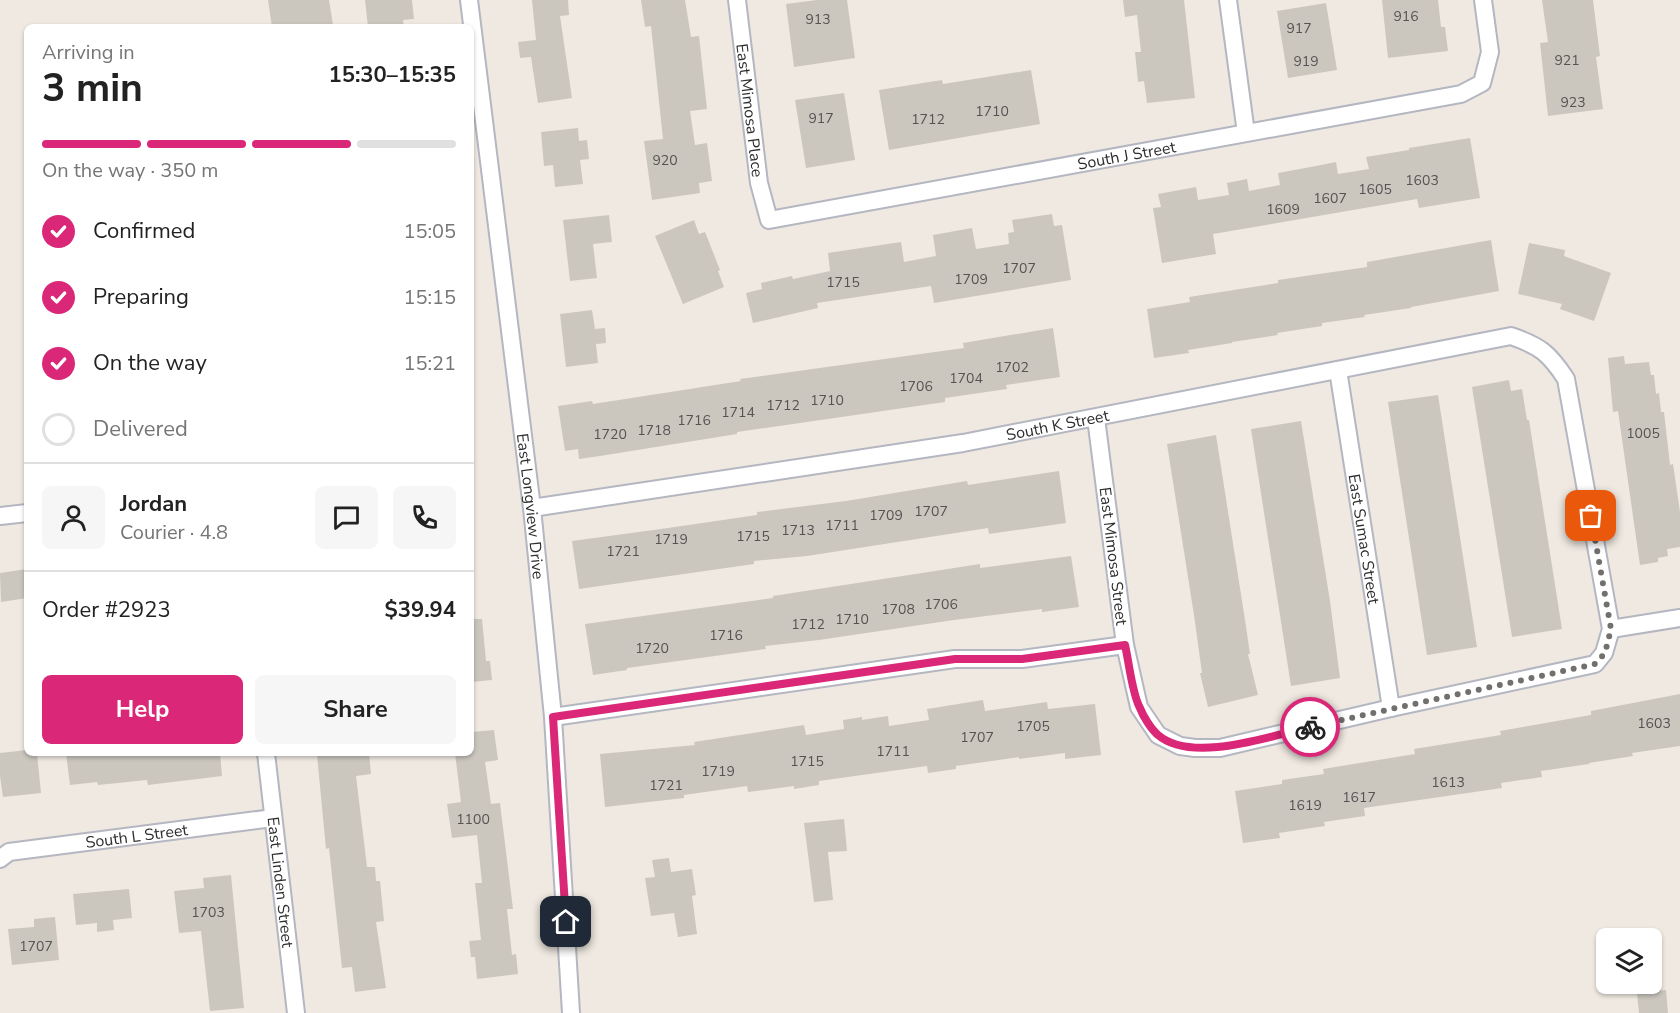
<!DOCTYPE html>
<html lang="en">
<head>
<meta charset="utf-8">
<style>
  body { margin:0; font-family:"Nunito Sans",sans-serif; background:#f6f6f6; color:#222; height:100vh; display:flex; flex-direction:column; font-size:22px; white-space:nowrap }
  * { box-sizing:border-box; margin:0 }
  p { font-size:20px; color:#767676 }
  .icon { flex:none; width:33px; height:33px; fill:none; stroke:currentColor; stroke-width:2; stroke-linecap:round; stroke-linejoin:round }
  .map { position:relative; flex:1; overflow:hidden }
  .side { position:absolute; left:24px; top:24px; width:450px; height:732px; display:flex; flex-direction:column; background:#fff; border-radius:9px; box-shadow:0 2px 4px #0004 }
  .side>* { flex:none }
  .controls { position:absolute; left:1596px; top:928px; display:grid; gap:12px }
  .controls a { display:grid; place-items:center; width:66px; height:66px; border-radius:9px; background:#fff; box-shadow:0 2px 4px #0004; font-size:30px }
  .pin { position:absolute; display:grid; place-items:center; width:51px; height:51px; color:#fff; margin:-26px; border-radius:12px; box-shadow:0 3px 9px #0006 }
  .courier { position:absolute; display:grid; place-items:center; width:60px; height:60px; margin:-30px; border:4px solid #db2777; border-radius:50%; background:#fff; color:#222; box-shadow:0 2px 8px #0007 }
  .summary em { font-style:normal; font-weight:700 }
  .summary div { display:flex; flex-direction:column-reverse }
  .summary { display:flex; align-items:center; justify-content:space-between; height:102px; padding:0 18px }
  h1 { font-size:39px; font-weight:700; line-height:45px }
  .bar { display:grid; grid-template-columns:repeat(4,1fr); gap:9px 6px; align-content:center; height:72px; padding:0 18px }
  .bar i { height:8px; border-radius:4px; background:#e0e0e0 }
  .bar .selected { background:#db2777 }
  .bar p { grid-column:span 4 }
  .line { display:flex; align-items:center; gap:15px; padding:0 18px; border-top:2px solid #e0e0e0 }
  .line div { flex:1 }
  .round { display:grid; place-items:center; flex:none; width:63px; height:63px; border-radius:9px; background:#f6f6f6 }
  ol { padding:0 18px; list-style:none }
  li { display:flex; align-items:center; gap:18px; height:66px }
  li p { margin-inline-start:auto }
  li .icon { padding:6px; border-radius:50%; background:#db2777; color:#fff; stroke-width:4 }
  li:last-child { color:#767676 }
  li i { width:33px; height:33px; border:3px solid #e0e0e0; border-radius:50% }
  .primary-button { display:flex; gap:12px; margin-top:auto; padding:12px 18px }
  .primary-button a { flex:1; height:69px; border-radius:9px; background:#db2777; color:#fff; font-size:24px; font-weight:700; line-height:69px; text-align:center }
  .primary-button a+a { background:#f6f6f6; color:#222 }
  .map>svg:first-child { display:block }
  .building { fill:#cbc7bf }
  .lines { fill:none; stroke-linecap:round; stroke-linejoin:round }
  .street-casing { stroke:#b4b7c1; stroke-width:20 }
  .street { stroke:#fff; stroke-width:16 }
  .done { stroke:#726f6d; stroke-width:6; stroke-dasharray:0 10.8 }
  .route { stroke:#db2777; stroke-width:8 }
  .labels { text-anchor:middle; stroke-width:4.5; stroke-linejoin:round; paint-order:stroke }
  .number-label { font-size:14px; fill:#555452 }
  .street-label { font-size:16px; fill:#2e2e2e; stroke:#fff }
</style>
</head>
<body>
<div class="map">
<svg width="1680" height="1013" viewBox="0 0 1680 1013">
  <rect width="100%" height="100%" fill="#efe9e1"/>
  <g class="building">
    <path d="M268 0H329L333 25 272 27Z"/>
    <path d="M365 0H412L414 19 403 20 404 27H368Z"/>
    <path d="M532 0H568L569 15 560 16 572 98 538 103 531 57 520 58 518 42 536 40Z"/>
    <path d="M641 0H685L691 37 699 36 707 109 690 111 695 145 707 143 712 181 699 183 700 193 652 200 644 141 663 139 651 26 645 27Z"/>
    <path d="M817 0H847L855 58 794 67 786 4Z"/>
    <path d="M1123 0H1184L1195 98 1147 103 1144 81 1138 82 1135 52H1141L1137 15 1125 17Z"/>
    <path d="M1382 0H1438L1441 27H1445L1448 51 1388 58Z"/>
    <path d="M1542 0H1593L1600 56 1596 57 1603 109 1548 116 1540 43 1548 42Z"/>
    <path d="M1326 3 1337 70 1288 78 1277 11Z"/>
    <path d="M1031 70 1040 124 889 150 879 90 942 80 943 84Z"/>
    <path d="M844 93 855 160 806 168 795 100Z"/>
    <path d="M578 128 579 141 587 140 589 159 580 160 583 184 555 187 553 165 544 166 541 132Z"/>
    <path d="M1470 138 1480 198 1419 208 1417 199 1213 234 1216 254 1162 263 1153 208 1161 207 1158 194 1196 187 1198 200 1229 195 1227 183 1247 179 1249 191 1280 185 1278 173 1316 166 1336 162 1338 174 1369 169 1366 157 1409 150V148Z"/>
    <path d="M1052 214 1054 226 1062 225 1071 280 934 303 931 286 817 303 818 308 753 323 746 293 762 289 761 283 792 276 793 279 830 271 828 253 901 242 904 262 936 256 933 235 972 228 976 249 1009 244 1008 233 1014 232 1012 220Z"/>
    <path d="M609 215 612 242 593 244 597 278 570 281 563 220Z"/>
    <path d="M694 220 699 234 705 232 720 270 718 271 724 287 683 304 655 236Z"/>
    <path d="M1491 240 1499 291 1411 307V308L1364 315 1365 317 1322 323V326L1277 333 1278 335 1232 342V343L1188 350 1189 353 1154 358 1147 309 1190 302 1189 297 1278 283V280L1367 267V262Z"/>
    <path d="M1529 243 1565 250 1564 256 1611 273 1594 321 1560 309 1562 304 1518 294Z"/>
    <path d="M592 310 595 329 605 328 606 343 596 344 598 363 566 367 560 314Z"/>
    <path d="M1053 328 1060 377 1006 385 1007 389 945 398V402L737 432V434L600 456 579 459 578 449 565 451 558 406 592 401 593 404 741 381 740 379 964 348 963 343Z"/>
    <path d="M1624 356 1625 364 1649 362 1651 375H1654L1656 394 1659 393 1661 412H1664L1670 465 1673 464 1680 512V547L1667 549 1668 556 1658 558V562L1640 565 1618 411 1613 412 1608 358Z"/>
    <path d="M1509 380 1511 391 1522 389 1527 420H1529L1562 629 1512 637 1472 387Z"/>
    <path d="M1438 395 1477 647 1427 655 1388 402Z"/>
    <path d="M1301 421 1330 601 1340 678 1291 686 1251 429Z"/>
    <path d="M1216 435 1245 620 1250 654H1248L1258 695 1208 707 1200 673H1202L1194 615 1167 444Z"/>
    <path d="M1059 471 1066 523 989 534 988 528 807 556 754 561V564L579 589 572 541 668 528 757 515V512L846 501 967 481 968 485Z"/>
    <path d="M1071 556 1079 607 1042 612V609L954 620 819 640 765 646 766 649 627 668V670L593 675 585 624 773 598V596L980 564V568Z"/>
    <path d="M27 569V598L1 602 0 573Z"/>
    <path d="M471 619H482L486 661H490L492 680 471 682Z"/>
    <path d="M1680 694V746L1632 753 1633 756 1589 763V764L1541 771 1542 777 1501 783 1502 788 1364 808 1365 816 1324 822 1325 826 1279 833 1280 838 1243 843 1235 791 1282 784V780L1324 774 1323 769 1415 754 1414 749 1501 735 1500 731 1591 715V711Z"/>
    <path d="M983 700 985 711 1047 702 1048 709 1095 704 1101 755 1065 759V753L1019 759V757L956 766V769L928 773 927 766 819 781V785L794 789V786L748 792 747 786 684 795V798L605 807 600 754 695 745 694 742 804 725 806 735 844 729 843 720 862 717V720L888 716 889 726 929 720 927 709Z"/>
    <path d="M494 730 498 760 485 762 491 804 500 803 513 909H507L512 955 516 954 518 974 477 979 475 957H471L469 941 481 940 475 883H482L477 835 452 838 447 804 461 802 455 753H471V732Z"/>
    <path d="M27 750V753H37L41 793 3 797 0 776V753Z"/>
    <path d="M66 753H220L222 776 148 785 147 780 98 785 97 782 70 785Z"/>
    <path d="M337 753H369L371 774 356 776 367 867H375L376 881H380L384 921 376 922 386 988 355 992 352 967 342 968 329 848 326 849 317 755Z"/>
    <path d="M844 819 847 851 828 852 833 900 814 902 804 823Z"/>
    <path d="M669 858 671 872 692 869 696 895 692 896 697 934 678 937 674 913 651 916 645 878 655 877 652 860Z"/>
    <path d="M231 875 244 1008 210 1011 201 931 179 933 174 891 204 888 203 878Z"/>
    <path d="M129 889 132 918 113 920 114 930 97 932V923L76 925 73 894Z"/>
    <path d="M55 917 59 960 12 965 8 929 34 927V919Z"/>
    <path d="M1666 990 1668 1013H1639L1637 993Z"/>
  </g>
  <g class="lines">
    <g class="street-casing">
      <g id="street">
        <path id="s1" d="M469 0 532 508 553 717 571 1013"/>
        <path id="s2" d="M737 0 759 183 769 220 1461 94 1482 83 1490 52 1483 0"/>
        <path d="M1228 0 1246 133"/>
        <path id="s3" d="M1338 370 1391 708"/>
        <path id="s4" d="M532 508 963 443 1511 336C1540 346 1549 353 1566 379L1611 629 1604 653 1595 664 1391 708 1220 748H1195L1180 746 1158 735 1139 707 1125 645 1096 418"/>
        <path d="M0 516 27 513"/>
        <path d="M1611 629 1680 618"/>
        <path d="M553 717 955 659H1022L1125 645"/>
        <path id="s5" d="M266 753 296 1013"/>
        <path id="s6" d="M0 859 9 852 273 818"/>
      </g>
    </g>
    <use href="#street" class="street"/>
  </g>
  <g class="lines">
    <path class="done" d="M1310 727 1595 664 1605 653 1611 629 1591 516"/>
    <path class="route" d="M566 922 553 717 955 659H1022L1125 645C1129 662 1132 694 1140 708 1143 716 1151 729 1158 735 1192 764 1270 736 1310 727"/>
  </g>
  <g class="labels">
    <g class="number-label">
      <text x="1406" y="21">916</text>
      <text x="818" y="24">913</text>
      <text x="1299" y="33">917</text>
      <text x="1567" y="65">921</text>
      <text x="1306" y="66">919</text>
      <text x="1573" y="107">923</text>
      <text x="992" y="116">1710</text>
      <text x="821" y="123">917</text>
      <text x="928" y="124">1712</text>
      <text x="665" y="165">920</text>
      <text x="1422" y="185">1603</text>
      <text x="1375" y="194">1605</text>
      <text x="1330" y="203">1607</text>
      <text x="1283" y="214">1609</text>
      <text x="1019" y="273">1707</text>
      <text x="971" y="284">1709</text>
      <text x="843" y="287">1715</text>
      <text x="1012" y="372">1702</text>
      <text x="966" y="383">1704</text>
      <text x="916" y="391">1706</text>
      <text x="827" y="405">1710</text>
      <text x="783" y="410">1712</text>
      <text x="738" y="417">1714</text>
      <text x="694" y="425">1716</text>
      <text x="654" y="435">1718</text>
      <text x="1643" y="438">1005</text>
      <text x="610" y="439">1720</text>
      <text x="931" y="516">1707</text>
      <text x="886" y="520">1709</text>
      <text x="842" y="530">1711</text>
      <text x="798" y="535">1713</text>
      <text x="753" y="541">1715</text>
      <text x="671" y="544">1719</text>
      <text x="623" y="556">1721</text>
      <text x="941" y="609">1706</text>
      <text x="898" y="614">1708</text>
      <text x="852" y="624">1710</text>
      <text x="808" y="629">1712</text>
      <text x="726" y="640">1716</text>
      <text x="652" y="653">1720</text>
      <text x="1654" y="728">1603</text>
      <text x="1033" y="731">1705</text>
      <text x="977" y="742">1707</text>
      <text x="893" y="756">1711</text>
      <text x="807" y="766">1715</text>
      <text x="718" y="776">1719</text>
      <text x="1448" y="787">1613</text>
      <text x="666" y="790">1721</text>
      <text x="1359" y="802">1617</text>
      <text x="1305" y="810">1619</text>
      <text x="473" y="824">1100</text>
      <text x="208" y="917">1703</text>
      <text x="36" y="951">1707</text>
    </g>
    <g class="street-label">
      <text dy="6" stroke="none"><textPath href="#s2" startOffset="111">East Mimosa Place</textPath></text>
      <text dy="6" stroke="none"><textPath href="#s2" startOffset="586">South J Street</textPath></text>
      <text dy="6" stroke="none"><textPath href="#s4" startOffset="532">South K Street</textPath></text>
      <text dy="6" stroke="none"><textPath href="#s1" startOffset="510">East Longview Drive</textPath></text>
      <text dy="6" stroke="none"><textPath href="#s3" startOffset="171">East Sumac Street</textPath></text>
      <text transform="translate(1114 556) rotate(83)" y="6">East Mimosa Street</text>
      <text dy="6" stroke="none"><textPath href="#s6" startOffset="140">South L Street</textPath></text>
      <text dy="6" stroke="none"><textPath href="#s5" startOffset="130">East Linden Street</textPath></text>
    </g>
  </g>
</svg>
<div class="controls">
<a><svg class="icon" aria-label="layers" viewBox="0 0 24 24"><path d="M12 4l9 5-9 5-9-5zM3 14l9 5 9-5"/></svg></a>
</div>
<div class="pin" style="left:1591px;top:516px;background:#ea580c"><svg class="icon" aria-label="bag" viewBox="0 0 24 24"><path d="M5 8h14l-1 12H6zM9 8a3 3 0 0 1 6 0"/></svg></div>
<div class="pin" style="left:566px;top:922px;background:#1f2937"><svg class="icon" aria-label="home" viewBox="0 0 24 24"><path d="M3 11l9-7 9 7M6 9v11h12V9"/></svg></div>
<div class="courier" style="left:1310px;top:727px"><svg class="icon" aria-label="bike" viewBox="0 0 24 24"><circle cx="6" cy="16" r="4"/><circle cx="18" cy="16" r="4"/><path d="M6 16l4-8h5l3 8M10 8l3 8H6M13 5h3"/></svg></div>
<section class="side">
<div class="summary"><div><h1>3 min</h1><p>Arriving in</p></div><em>15:30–15:35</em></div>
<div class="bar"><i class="selected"></i><i class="selected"></i><i class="selected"></i><i></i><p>On the way · 350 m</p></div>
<ol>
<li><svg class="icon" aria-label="check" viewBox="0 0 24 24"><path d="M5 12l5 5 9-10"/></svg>Confirmed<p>15:05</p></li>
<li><svg class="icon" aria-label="check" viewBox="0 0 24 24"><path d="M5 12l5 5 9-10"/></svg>Preparing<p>15:15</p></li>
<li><svg class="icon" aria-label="check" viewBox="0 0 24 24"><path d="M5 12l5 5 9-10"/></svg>On the way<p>15:21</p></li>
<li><i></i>Delivered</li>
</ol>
<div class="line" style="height:108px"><a class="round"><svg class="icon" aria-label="person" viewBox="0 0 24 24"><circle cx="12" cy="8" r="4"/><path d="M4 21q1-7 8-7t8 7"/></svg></a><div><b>Jordan</b><p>Courier · 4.8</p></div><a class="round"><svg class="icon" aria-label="chat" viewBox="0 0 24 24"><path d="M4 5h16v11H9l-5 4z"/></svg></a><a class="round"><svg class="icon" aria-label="phone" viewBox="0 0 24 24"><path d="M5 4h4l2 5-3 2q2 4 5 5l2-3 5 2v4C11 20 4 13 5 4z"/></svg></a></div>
<div class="line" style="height:78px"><div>Order #2923</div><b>$39.94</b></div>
<div class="primary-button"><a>Help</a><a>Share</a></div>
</section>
</div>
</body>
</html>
